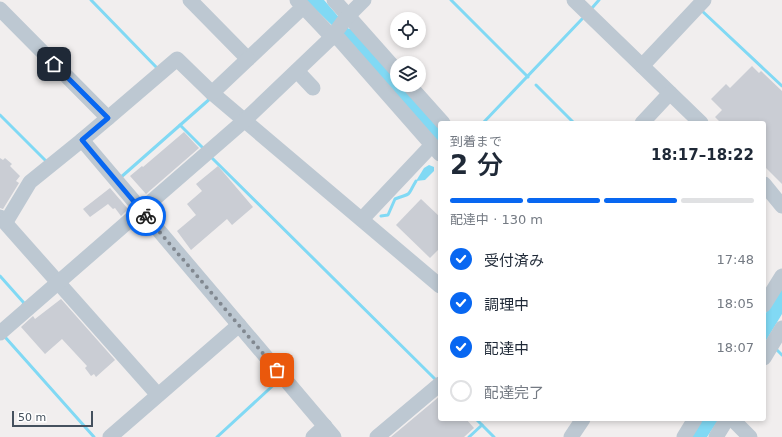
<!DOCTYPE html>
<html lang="ja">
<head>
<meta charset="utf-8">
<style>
  body { margin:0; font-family:"DejaVu Sans","Noto Sans JP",sans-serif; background:#f2f2f3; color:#1f2937; height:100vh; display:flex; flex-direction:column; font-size:15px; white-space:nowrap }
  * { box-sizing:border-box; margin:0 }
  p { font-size:13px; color:#747a83 }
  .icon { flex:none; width:22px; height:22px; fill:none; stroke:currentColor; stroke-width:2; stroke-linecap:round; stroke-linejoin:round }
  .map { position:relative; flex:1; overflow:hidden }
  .sheet { position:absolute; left:438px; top:121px; width:328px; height:300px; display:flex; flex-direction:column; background:#fff; border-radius:4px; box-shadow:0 2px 6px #0003 }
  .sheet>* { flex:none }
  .controls { position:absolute; left:390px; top:12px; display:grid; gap:8px }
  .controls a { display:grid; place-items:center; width:36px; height:36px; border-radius:50%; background:#fff; box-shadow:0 2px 6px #0003; font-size:20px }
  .scale { position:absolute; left:12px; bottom:10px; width:81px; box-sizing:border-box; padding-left:4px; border:2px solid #45515e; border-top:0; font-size:11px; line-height:14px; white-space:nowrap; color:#45515e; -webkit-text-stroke:3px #fff; paint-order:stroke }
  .pin { position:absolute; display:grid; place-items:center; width:34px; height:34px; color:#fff; margin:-17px; border-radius:8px; box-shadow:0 2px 6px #0006 }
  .courier { position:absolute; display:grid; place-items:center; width:40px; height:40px; margin:-20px; border:3px solid #0867f1; border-radius:50%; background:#fff; color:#222; box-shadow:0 1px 5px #0007 }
  .overview em { font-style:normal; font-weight:600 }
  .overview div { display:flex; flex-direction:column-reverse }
  .overview { display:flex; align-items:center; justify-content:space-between; height:68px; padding:0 12px }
  h1 { font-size:26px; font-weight:600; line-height:30px }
  .bar { display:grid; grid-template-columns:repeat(4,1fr); gap:6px 4px; align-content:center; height:48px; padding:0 12px }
  .bar i { height:5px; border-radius:3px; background:#e0e1e3 }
  .bar .selected { background:#0867f1 }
  .bar p { grid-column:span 4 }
  ol { padding:0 12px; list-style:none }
  li { display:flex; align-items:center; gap:12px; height:44px }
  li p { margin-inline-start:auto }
  li .icon { padding:4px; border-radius:50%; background:#0867f1; color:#fff; stroke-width:4 }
  li:last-child { color:#747a83 }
  li i { width:22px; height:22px; border:2px solid #e0e1e3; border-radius:50% }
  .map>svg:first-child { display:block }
  .water { fill:#81d9f4 }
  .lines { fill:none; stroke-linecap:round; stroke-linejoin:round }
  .stream { stroke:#81d9f4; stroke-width:3 }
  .building { fill:#cacdd4 }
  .minor { stroke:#bdc8d2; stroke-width:15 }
  .done { stroke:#818890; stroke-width:4; stroke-dasharray:0 7.2 }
  .route { stroke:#0867f1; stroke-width:5 }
</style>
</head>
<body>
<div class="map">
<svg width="782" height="437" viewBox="0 0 782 437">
  <rect width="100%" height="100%" fill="#f1eeee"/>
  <g class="water">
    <path d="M306 0H324L349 29H352L397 80V85H401L440 130V145L343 36Z"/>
    <path d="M429 165 434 167V171L425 180 416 181 424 168Z"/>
    <path d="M782 287V314L764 344V316Z"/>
    <path d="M701 419H719L707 437H690Z"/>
  </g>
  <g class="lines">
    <g class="stream">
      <path d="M91 0 158 69"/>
      <path d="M451 0 528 77"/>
      <path d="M592 8 599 0"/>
      <path d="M701 10 782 86"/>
      <path d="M536 85 574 123"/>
      <path d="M0 115 48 163"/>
      <path d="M483 123 582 19"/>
      <path d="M180 125 203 148"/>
      <path d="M211 157 436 380"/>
      <path d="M120 178 212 97"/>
      <path d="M381 216 388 215 395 199C413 192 406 198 416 181"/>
      <path d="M0 276 24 303 23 305"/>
      <path d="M5 337 94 437"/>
      <path d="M775 348 782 355"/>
      <path d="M476 419 494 437"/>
      <path d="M217 437 280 379"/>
      <path d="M469 437 482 425"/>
    </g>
  </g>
  <g class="building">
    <path d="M752 66 759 73 761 71 782 91V184L764 166V123H721L715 117 722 110 711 99 726 84 730 88Z"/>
    <path d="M184 132 199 148 146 194 130 176 142 166 143 167Z"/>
    <path d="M0 158 3 160 5 158 12 164 10 166 20 176 16 181 19 183 3 209 0 208Z"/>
    <path d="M218 166 253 207 232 225 227 219 191 250 177 231 196 215 187 204 202 191 196 184Z"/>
    <path d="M110 188 128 209 121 216 115 208 113 209 108 204 90 217 83 209Z"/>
    <path d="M421 199 440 217V248L430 258 396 225Z"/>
    <path d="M61 299 115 360 96 377 94 374 91 376 85 368 87 366 62 339 45 354 21 327 33 316 35 319Z"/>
    <path d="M440 396V419H466L474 428 464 437H391Z"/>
  </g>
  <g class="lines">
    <g class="minor">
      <path d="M190 0 248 59 303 7"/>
      <path d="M297 0 332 37 339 39 440 154"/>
      <path d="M334 0 397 71"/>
      <path d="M574 0 701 123"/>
      <path d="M0 9 108 118 82 140 334 437"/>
      <path d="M248 59 212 93 440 286"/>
      <path d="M642 66 704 0"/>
      <path d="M297 71 313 88"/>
      <path d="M409 85 443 123"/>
      <path d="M108 118 177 59 212 93"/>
      <path d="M642 123 670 93"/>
      <path d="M764 184 782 206"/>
      <path d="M0 217 158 395"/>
      <path d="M362 219 432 145"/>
      <path d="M6 222 30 182 82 140"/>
      <path d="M764 305 782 276"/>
      <path d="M0 333 245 120 332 37 346 18 364 0"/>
      <path d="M764 358 782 328"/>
      <path d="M732 419 750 437"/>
      <path d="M110 437 239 325"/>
      <path d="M313 437 325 426"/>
      <path d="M377 437 440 384"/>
      <path d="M571 437 583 419"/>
      <path d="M684 437 695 419"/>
      <path d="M716 437 727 419"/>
    </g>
  </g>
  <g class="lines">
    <path class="done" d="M146 216 277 370"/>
    <path class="route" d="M54 64 108 118 82 140 146 216"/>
  </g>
</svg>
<div class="controls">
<a><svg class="icon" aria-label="locate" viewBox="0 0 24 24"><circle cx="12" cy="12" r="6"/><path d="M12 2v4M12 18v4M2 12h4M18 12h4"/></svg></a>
<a><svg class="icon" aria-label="layers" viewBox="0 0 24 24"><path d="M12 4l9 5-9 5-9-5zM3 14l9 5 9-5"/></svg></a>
</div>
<div class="scale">50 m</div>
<div class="pin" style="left:277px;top:370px;background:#ea580c"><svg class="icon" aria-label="bag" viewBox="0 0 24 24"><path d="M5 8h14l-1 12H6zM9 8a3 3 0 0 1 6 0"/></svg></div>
<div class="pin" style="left:54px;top:64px;background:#1f2937"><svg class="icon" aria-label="home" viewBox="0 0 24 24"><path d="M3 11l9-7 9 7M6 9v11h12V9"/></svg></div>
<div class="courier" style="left:146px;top:216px"><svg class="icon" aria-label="bike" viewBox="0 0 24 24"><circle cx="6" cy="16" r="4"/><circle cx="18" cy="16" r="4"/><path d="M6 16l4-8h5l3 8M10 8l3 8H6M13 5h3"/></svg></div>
<section class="sheet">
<div class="overview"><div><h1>2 分</h1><p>到着まで</p></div><em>18:17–18:22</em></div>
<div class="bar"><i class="selected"></i><i class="selected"></i><i class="selected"></i><i></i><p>配達中 · 130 m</p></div>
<ol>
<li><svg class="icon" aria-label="check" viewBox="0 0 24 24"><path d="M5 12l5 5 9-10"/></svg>受付済み<p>17:48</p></li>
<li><svg class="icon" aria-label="check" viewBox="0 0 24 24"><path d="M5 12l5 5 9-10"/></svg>調理中<p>18:05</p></li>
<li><svg class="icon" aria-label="check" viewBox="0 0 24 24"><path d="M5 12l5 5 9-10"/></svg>配達中<p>18:07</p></li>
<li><i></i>配達完了</li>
</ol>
</section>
</div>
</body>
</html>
